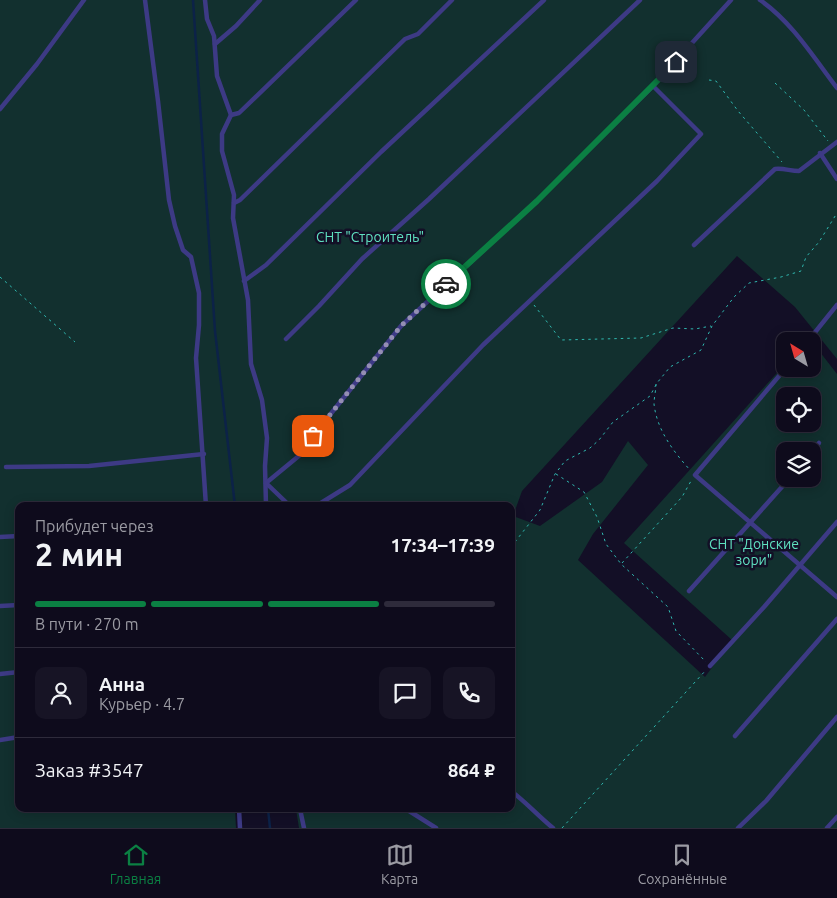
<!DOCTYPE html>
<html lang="ru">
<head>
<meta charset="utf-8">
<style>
  body { margin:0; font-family:Ubuntu,sans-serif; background:#171425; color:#f1f3f6; height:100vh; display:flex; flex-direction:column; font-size:19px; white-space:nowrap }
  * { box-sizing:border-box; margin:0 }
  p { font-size:16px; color:#9b9ba3 }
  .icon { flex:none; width:28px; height:28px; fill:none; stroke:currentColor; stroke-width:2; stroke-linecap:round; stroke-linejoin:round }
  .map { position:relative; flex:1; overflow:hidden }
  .side { position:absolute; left:15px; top:502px; width:500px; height:310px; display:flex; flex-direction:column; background:#0e0b1c; border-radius:10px; box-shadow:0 2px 12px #0003,0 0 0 1px #2e2b3b }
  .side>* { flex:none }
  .needle { width:32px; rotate:323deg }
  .buttons { position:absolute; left:776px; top:332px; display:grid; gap:10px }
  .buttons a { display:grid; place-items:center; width:45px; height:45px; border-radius:10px; background:#0e0b1c; box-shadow:0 2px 12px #0003,0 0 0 1px #2e2b3b; font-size:25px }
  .pin { position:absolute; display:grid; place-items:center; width:42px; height:42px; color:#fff; margin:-21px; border-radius:10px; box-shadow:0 2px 8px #0006 }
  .courier { position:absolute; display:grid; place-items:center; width:50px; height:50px; margin:-25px; border:4px solid #0b8043; border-radius:50%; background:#fff; color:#222; box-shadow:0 1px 6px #0007 }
  .head em { font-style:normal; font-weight:600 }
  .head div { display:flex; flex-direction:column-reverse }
  .head { display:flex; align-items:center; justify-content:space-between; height:85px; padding:0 20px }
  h1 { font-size:32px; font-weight:600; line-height:38px }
  .bar { display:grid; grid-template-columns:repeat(4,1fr); gap:8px 5px; align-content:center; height:60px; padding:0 20px }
  .bar i { height:6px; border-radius:4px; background:#2e2b3b }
  .bar .selected { background:#0b8043 }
  .bar p { grid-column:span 4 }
  .line { display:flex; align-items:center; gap:12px; padding:0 20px; border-top:1px solid #2e2b3b }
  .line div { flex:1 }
  .round { display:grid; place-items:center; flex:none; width:52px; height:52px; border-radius:10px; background:#171425 }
  .tabs { display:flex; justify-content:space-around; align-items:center; height:70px; border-top:1px solid #2e2b3b; background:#0e0b1c; font-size:14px; color:#9b9ba3 }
  .tabs a { display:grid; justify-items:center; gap:2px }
  .tabs .selected { color:#0b8043 }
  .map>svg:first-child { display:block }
  .green { fill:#12302f; fill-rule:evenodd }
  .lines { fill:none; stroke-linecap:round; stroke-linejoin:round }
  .stream { stroke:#0c2248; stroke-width:2.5 }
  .path { stroke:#2fb8b0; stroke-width:1; stroke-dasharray:2.5 4; stroke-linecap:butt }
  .lane { stroke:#3d3a85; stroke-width:4.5 }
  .done { stroke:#948fb3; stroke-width:5; stroke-dasharray:0 9 }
  .route { stroke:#0b8043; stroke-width:6 }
  .labels { text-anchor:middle; stroke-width:5; stroke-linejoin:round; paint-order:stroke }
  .park-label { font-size:14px; fill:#5fe0c0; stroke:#130f26 }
</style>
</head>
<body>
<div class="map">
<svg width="837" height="828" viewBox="0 0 837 828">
  <rect width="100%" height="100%" fill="#130f26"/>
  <path class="green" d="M0 0H837V359L795 307 737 256 522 491 513 516 540 526 602 482 628 441 648 465 593 534 578 560 705 677 732 640 624 543 785 364V369H812L813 343 837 374V828H299L296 809H511V506H19V809H235L236 828H0ZM785 396H812V424H785ZM785 451H812V479H785Z"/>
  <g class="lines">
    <g class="stream">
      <path d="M193 0 215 331 235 506"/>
      <path d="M268 809 270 828"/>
    </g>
    <g class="path">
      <path d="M709 80 716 81 738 111 782 162"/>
      <path d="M775 83 804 110 828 141"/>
      <path d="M0 277 75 342"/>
      <path d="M534 305 561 340 641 338 673 328 695 329 711 326"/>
      <path d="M656 384C656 390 654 398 654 404 657 430 673 451 690 470"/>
      <path d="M556 474 584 492 597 517 606 544 621 564 668 607 676 631 706 662"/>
      <path d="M511 547 540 510 555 474 565 461 590 448 599 440 613 422 650 396 657 383 670 367 701 350 712 326 734 297 749 283 781 277 801 271 806 257 819 242 837 213"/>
      <path d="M622 563 682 497 691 481"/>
      <path d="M562 828 706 670"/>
    </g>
    <g class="lane">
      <path d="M145 0 158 101 169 200 175 226 183 250 191 257 199 293V325L196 358 206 506"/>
      <path d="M205 0 207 19 214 36 217 76 231 115 222 134V151L234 195 233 218 248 300 251 364 262 400 267 438 265 466 266 506"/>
      <path d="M760 0C792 22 814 58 837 88"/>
      <path d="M215 44 236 26 260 0"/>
      <path d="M0 109 37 64 84 0"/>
      <path d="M231 115 239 113 356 0"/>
      <path d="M820 153 837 179"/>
      <path d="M234 203 240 200 405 39 418 34 452 0"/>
      <path d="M694 245 775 169C784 168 790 171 799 171L837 142"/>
      <path d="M244 281 266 265 381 152 544 0"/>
      <path d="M286 339 319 306 362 259 429 199 640 0"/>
      <path d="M808 341 837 305"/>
      <path d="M785 369 695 475 837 597"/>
      <path d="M812 451 819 443"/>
      <path d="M6 467 89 466 204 454"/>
      <path d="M266 483 300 455 313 436 401 326 537 201 653 86 731 0"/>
      <path d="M266 483 290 506"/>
      <path d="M316 506 350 485 483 345 657 181 701 134 653 86"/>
      <path d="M0 537 19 536"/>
      <path d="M689 591 789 479"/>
      <path d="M0 606 19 605"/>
      <path d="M710 666 764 607 837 522"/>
      <path d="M0 674 19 672"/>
      <path d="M735 736 837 619"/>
      <path d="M0 740 19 737"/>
      <path d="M511 791C526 802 538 816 553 828"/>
      <path d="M239 809 240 828"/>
      <path d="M300 809 304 828"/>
      <path d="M406 809 436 828"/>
      <path d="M738 828 766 801 837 717"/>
      <path d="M827 828 837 817"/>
    </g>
  </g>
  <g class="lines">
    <path class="done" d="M313 436 401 326 446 284"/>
    <path class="route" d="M446 284 537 201 676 62"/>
  </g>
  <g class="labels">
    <g class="park-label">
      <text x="370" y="242">СНТ "Строитель"</text>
      <text x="754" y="549">СНТ "Донские<tspan x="754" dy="16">зори"</tspan></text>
    </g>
  </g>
</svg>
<div class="buttons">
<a><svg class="needle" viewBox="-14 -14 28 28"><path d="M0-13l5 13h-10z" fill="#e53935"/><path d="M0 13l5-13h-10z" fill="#9b9ba3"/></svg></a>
<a><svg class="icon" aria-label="locate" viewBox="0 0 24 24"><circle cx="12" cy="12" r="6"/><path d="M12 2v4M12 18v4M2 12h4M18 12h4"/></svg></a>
<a><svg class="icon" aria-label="layers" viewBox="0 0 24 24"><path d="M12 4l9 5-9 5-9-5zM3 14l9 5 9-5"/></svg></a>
</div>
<div class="pin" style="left:313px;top:436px;background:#ea580c"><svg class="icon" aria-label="bag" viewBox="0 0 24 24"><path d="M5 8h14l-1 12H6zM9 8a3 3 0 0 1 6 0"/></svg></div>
<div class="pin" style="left:676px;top:62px;background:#1f2937"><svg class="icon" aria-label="home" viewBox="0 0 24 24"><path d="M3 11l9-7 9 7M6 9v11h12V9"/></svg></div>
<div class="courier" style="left:446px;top:284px"><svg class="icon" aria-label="car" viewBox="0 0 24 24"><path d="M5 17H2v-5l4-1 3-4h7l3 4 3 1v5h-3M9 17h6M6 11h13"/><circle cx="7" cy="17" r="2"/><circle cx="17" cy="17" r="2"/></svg></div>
<section class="side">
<div class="head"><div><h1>2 мин</h1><p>Прибудет через</p></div><em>17:34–17:39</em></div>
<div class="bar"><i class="selected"></i><i class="selected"></i><i class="selected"></i><i></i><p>В пути · 270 m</p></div>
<div class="line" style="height:90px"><a class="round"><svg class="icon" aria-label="person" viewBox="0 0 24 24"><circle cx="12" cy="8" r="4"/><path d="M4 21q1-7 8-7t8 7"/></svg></a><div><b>Анна</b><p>Курьер · 4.7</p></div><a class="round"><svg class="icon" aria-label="chat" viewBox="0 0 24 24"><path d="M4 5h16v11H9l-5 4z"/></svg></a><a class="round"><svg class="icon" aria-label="phone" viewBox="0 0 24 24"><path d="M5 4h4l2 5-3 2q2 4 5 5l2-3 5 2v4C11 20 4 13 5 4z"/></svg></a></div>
<div class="line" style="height:65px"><div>Заказ #3547</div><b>864 ₽</b></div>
</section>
</div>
<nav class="tabs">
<a class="selected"><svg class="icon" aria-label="home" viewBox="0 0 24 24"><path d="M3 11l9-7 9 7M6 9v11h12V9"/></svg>Главная</a>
<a><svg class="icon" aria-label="map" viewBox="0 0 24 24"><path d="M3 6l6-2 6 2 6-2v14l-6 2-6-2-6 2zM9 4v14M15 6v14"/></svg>Карта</a>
<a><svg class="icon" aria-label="saved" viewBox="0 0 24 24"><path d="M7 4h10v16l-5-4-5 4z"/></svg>Сохранённые</a>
</nav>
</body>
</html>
